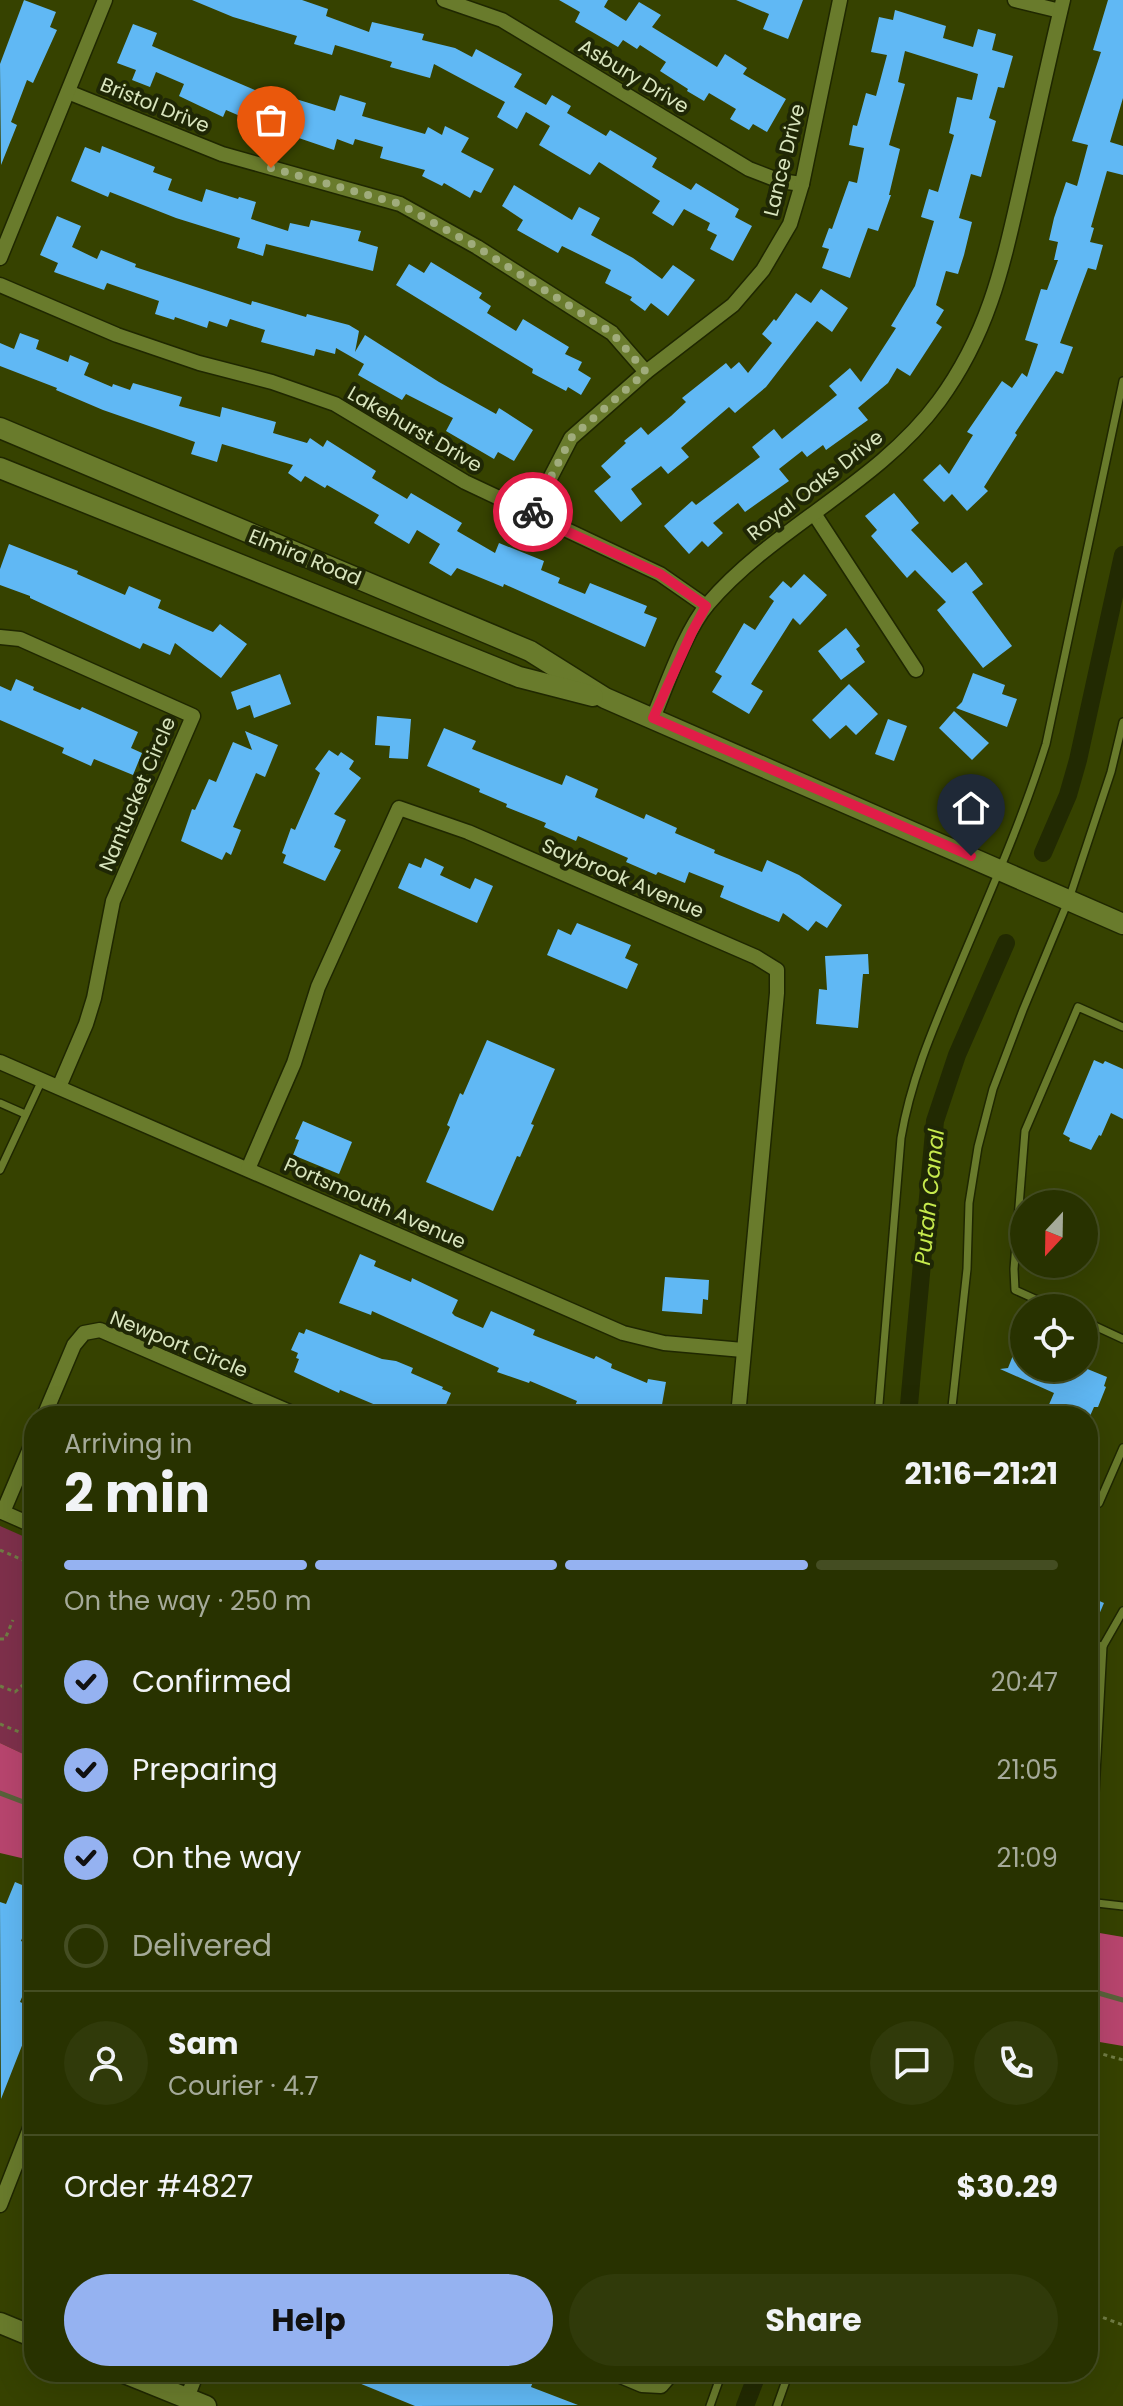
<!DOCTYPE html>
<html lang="en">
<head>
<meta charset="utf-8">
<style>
  body { margin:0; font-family:Poppins,sans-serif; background:#303a0a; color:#f1f3f6; height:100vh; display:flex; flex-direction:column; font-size:30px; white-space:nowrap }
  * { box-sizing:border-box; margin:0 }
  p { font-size:26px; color:#a5aa99 }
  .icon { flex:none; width:44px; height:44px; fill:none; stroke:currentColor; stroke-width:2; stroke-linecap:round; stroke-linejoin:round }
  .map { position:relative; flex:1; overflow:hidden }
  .side { position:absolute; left:24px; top:1406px; width:1074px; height:976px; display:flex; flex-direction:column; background:#283200; border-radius:32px; box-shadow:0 8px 32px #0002,0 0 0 2px #444d22 }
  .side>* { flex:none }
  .needle { width:52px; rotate:202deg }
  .fabs { position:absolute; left:1010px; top:1190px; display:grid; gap:16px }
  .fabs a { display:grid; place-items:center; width:88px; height:88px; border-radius:50%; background:#283200; box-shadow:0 8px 32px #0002,0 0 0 2px #444d22; font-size:40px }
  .pin { position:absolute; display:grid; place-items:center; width:68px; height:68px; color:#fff; margin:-82px -34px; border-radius:50% 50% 50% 0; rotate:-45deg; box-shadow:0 0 8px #0007 }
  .pin .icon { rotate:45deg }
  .courier { position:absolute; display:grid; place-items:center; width:80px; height:80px; margin:-40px; border:6px solid #e11d48; border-radius:50%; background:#fff; color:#222; box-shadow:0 2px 10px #0007 }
  .head em { font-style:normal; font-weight:700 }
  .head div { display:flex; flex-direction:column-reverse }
  .head { display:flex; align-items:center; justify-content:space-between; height:136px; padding:0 40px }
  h1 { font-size:52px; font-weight:700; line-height:60px }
  .bar { display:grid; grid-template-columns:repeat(4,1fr); gap:12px 8px; align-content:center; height:96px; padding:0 40px }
  .bar i { height:10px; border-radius:6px; background:#444d22 }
  .bar .current { background:#95b2f1 }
  .bar p { grid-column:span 4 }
  .line { display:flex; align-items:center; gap:20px; padding:0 40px; border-top:2px solid #444d22 }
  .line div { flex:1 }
  .round { display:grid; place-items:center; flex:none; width:84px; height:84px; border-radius:42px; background:#303a0a }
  ol { padding:0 40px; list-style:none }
  li { display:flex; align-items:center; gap:24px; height:88px }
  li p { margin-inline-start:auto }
  li .icon { padding:8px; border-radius:50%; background:#95b2f1; color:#111; stroke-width:4 }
  li:last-child { color:#a5aa99 }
  li i { width:44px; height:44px; border:4px solid #444d22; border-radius:50% }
  .action { display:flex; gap:16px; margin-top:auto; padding:16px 40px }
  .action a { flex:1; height:92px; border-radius:48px; background:#95b2f1; color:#111; font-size:32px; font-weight:700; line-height:92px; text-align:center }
  .action a+a { background:#303a0a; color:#f1f3f6 }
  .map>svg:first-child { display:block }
  .green { fill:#7e304b }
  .forest { fill:#b8456e }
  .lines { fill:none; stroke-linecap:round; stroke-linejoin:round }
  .stream { stroke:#59623a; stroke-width:5 }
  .canal { stroke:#222a02; stroke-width:18 }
  .building { fill:#60b8f4 }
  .service-casing { stroke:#1f2700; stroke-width:10 }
  .minor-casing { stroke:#1f2700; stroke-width:17 }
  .secondary-casing { stroke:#1f2700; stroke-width:23 }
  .path { stroke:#707c44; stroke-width:3; stroke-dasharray:4 4; stroke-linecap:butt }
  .service { stroke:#697b2c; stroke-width:7 }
  .minor { stroke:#697b2c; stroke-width:14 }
  .secondary { stroke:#697b2c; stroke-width:20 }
  .done { stroke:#a0ac7c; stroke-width:8; stroke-dasharray:0 14.4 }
  .route { stroke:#e11d48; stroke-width:10 }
  .labels { text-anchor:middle; stroke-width:8; stroke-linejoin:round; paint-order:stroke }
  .street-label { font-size:20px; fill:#d9e5be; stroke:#1f2705 }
  .water-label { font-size:22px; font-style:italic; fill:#c7eb4d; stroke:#1f2705 }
</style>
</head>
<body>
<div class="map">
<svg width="1123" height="2406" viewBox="0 0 1123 2406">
  <rect width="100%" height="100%" fill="#364200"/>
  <path class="green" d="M0 1526 34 1541V1759L0 1743Z"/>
  <g class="forest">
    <path d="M0 1743 34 1759V1861L0 1853Z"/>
    <path d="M1088 1931 1123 1937V2046L1088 2040Z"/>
  </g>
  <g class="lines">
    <g class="stream">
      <path d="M0 1793 34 1806"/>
      <path d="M1088 1990 1123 2000"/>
    </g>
    <g class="canal">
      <path d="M1043 853 1068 795 1078 760 1123 555"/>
      <path d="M908 1416 935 1121 957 1055 1006 943"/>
      <path d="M745 2406 758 2372"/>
    </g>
  </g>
  <g class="building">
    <path d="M24 0 56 12 50 27 57 30 33 83 27 80 11 122 17 125 1 165 0 64Z"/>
    <path d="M192 0H302L328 9 326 16 369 32 372 22 424 34 422 40 455 48 472 57 476 49 522 74 514 87 546 105 552 95 571 106 567 113 606 136 610 130 657 158 652 167 691 190 696 183 739 209 735 217 752 226 733 261 710 249 717 235 707 230 710 223 684 209 673 226 652 213 660 201 599 162 590 175 561 158 539 145 550 126 526 112 517 129 497 117 505 102 434 64 430 78 390 67 392 62 335 45 332 55 294 44 297 36 233 17Z"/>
    <path d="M559 0H608L604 7 626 21 639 2 661 15 652 27 717 67 725 54 747 68 743 74 786 99 767 132 753 124 749 130 730 119 736 109 709 93 704 101 687 91 688 89 660 71 666 62 640 45 637 49 623 40 618 47 575 22 580 12Z"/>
    <path d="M736 0H803L788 39 763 29 769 14Z"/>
    <path d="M1108 0H1123V98L1110 142 1123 146V175L1107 171 1091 227 1094 228 1090 242 1103 245 1096 270 1088 268 1060 343 1073 347 1063 374 1056 371 1015 433 1017 435 984 487 988 491 967 511 952 494 944 502 923 480 940 464 949 474 973 435 967 432 1002 381 1012 388 1022 373 1027 377 1038 344 1025 340 1041 289 1047 290 1058 260H1054L1058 242 1049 240 1054 218 1066 182 1077 186 1088 145 1072 141 1101 52 1093 50Z"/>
    <path d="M895 10 946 26 943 38 973 47 978 29 996 34 992 50 1013 56 1004 88 998 87 989 118 996 121 981 177 971 174 959 218 972 222 964 255 958 274 946 271 936 305 944 310 936 323 942 327 910 376 897 368 888 383 858 408 868 420 826 450 823 445 807 457 802 451 779 469 789 481 745 512 738 503 713 523 723 533 708 547 702 541 689 554 664 526 692 501 696 505 760 457 752 447 774 429 782 439 837 395 829 386 850 368 861 382 896 328 891 326 915 286 934 221 921 217 929 189 938 192 954 135 949 133 957 97 972 100 978 74 905 51 898 82 905 84 889 145 900 149 889 195H891L878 231 868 228 850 278 822 268 829 249 822 247 829 228 832 229 849 181 857 183 864 148 849 145 853 125 857 126 866 93 876 96 887 55 871 52 879 17 893 20Z"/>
    <path d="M133 24 157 33 152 46 271 97 273 92 335 111 340 95 366 103 362 116 425 134 428 127 442 135 445 126 469 138 461 152 494 169 481 193 474 190 470 198 444 183 442 186 422 176 425 170 380 158 383 147 355 139 353 145 337 139 334 150 284 133 287 119 251 109 247 119 226 110 223 117 179 96 184 84 156 72 150 87 132 80 136 70 117 63Z"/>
    <path d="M102 146 155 167 153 172 172 179 168 190 202 202 206 189 238 199 239 197 256 202 251 219 288 231 290 223 309 227 311 220 361 231 358 241 378 247 373 271 266 244 263 256 237 248 240 238 176 218 110 192 108 197 71 181 85 147 100 153Z"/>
    <path d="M514 185 572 220 579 207 600 218 591 235 633 258 662 279 673 265 695 280 668 316 651 303 645 311 630 300 632 297 605 283 611 270 562 246 558 253 517 230 523 220 502 206Z"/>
    <path d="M57 216 81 226 72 247 97 259 101 250 136 264 135 267 251 305 252 301 306 317 307 314 349 325 359 331 355 352 365 335 439 382 496 414 499 408 533 430 514 461 498 452 494 459 446 431 453 418 406 394 402 400 358 375 364 364 336 348 335 354 316 349 314 356 261 342 265 330 230 319 227 327 209 321 207 328 175 317 174 320 155 314 159 301 107 283 104 290 54 272 58 263 40 255Z"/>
    <path d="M431 262 482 293 479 298 491 306 487 313 516 331 523 319 569 347 565 354 582 362 578 370 591 378 581 395 568 387 566 391 532 373 533 369 396 285 409 264 424 273Z"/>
    <path d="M821 289 848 308 832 332 817 321 766 387 735 413 729 407 681 448 689 457 668 474 661 466 631 489 642 504 621 522 594 491 611 477 601 466 626 443 624 441 641 427 648 435 671 416 686 402 682 398 726 363 731 369 739 362 748 373 772 343 762 334 774 319 776 321 796 293 811 303Z"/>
    <path d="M20 333 39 340 36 349 68 362 70 355 89 363 84 375 112 387 113 384 130 390 133 383 182 397 179 406 220 417 222 407 276 422 273 433 307 443 310 438 323 447 327 440 376 471 372 478 407 499 411 493 462 523 457 531 495 553 499 543 544 561 541 570 560 578 558 583 585 594 590 583 647 606 644 613 657 618 645 647 504 584 503 587 457 568 451 576 429 563 440 544 417 530 409 544 374 523 379 515 327 485 325 488 305 476 301 482 288 473 293 465 222 444 217 462 191 454 195 442 103 410 56 390 57 388 0 366V343L14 349Z"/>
    <path d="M894 493 919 523 911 530 952 573 966 562 983 584 972 592 1012 646 983 668 937 610 946 602 915 570 907 578 871 536 877 530 865 516Z"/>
    <path d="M9 544 78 571 77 574 125 595 129 586 161 600 158 608 213 632 220 624 247 644 221 678 175 643 170 655 143 643 140 649 30 598V596L0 585V569Z"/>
    <path d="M804 574 827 595 800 625 793 618 751 684 763 691 749 714 712 692 722 676 715 672 744 623 755 630 774 601 769 597 783 581 791 588Z"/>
    <path d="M846 628 860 646 856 649 865 662 841 680 818 651Z"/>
    <path d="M973 673 1005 685 1002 694 1017 699 1007 727 956 708 962 702Z"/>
    <path d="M280 674 291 704 254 718 250 705 237 710 231 692Z"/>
    <path d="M16 679 34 687 33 690 80 710 82 707 138 732 131 748 142 753 133 775 94 759 91 766 62 753 64 748 0 720V686L11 691Z"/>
    <path d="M849 684 878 714 856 735 846 725 830 739 812 720Z"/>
    <path d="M954 711 989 743 972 760 939 728Z"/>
    <path d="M377 716 411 719 408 759 389 758 390 746 375 745Z"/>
    <path d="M888 719 907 726 894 761 875 754Z"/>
    <path d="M444 728 476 741 472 749 562 785 566 775 598 789 595 797 644 819 646 814 677 828 675 833 715 850 714 853 762 872 767 860 799 875 842 905 827 928 816 921 808 931 783 913 779 922 720 897 724 886 689 872 685 883 658 872 656 875 626 862 628 858 578 836 576 841 544 827 546 823 506 807 507 804 479 792 480 789 427 766Z"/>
    <path d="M245 731 278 745 265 777 256 773 233 827 241 830 231 855 226 852 222 860 181 841 192 809 195 810 209 779 216 782 233 742 252 750Z"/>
    <path d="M329 750 338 756 341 752 354 761 349 769 361 778 334 814 346 820 334 847 341 850 325 881 283 863 286 855 282 853 291 828 295 830 320 773 315 769Z"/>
    <path d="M425 858 444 867 440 875 470 889 475 878 493 886 477 923 398 888 409 863 421 868Z"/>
    <path d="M577 923 631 945 625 958 638 964 627 989 547 955 558 929 571 935Z"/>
    <path d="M868 954 869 974H863L858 1028 816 1024 819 989 827 990 825 956Z"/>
    <path d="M487 1040 555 1069 531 1124 534 1125 520 1157 517 1156 493 1211 426 1182 450 1127 447 1125 460 1093 463 1095Z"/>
    <path d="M1094 1060 1103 1064 1105 1061 1123 1069V1119L1111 1113 1101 1136 1099 1135 1091 1150 1069 1141 1070 1138 1063 1134Z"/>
    <path d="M303 1121 352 1142 339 1174 293 1155 299 1140 295 1139Z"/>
    <path d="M360 1254 376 1261 374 1266 411 1282 412 1278 458 1300 452 1313 455 1316 483 1328 491 1311 535 1330 533 1335 594 1359 596 1356 612 1364 611 1368 647 1383 648 1379 666 1382 660 1416H604L592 1413 575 1406 577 1401 530 1381 529 1383 497 1372 499 1368 372 1311 371 1315 339 1303Z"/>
    <path d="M665 1277 709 1280 708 1300 703 1299 702 1314 662 1311Z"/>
    <path d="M306 1329 382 1359 396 1361 413 1368 411 1373 443 1387 442 1389 451 1393 441 1416H389L376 1410 378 1406 340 1390 339 1393 294 1372 299 1359 296 1358 298 1353 291 1350 299 1332 304 1334Z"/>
    <path d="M1023 1330 1024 1368H1085L1107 1377 1104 1386 1106 1387 1098 1407H1094L1090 1416H1044L1054 1393 1000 1369 1008 1368Z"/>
    <path d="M1088 1596 1104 1603 1089 1638H1088Z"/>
    <path d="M15 1882 34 1890V1908L21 1941 33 1946 28 1960 34 1963V1968L20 2002 34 2008V2015L1 2099 0 1902 6 1904Z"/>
    <path d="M332 2372H517L534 2379 531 2387 578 2405 415 2406Z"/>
  </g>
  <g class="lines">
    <g class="service-casing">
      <g id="service">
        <path d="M0 1103 25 1114"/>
        <path d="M0 1170 42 1080"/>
        <path d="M1055 1308 1015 1290 1014 1269 1025 1131 1078 1007 1123 1027"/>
        <path d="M1084 1321 1123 1339"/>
        <path d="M878 1416 901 1138C911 1078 935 1024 958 969 989 895 1022 821 1046 744L1123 381"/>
        <path d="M951 1416 967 1269 969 1203 978 1147 993 1089 1023 1010 1069 899 1111 772 1123 722"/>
        <path d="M1099 1503 1123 1448"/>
        <path d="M1088 1644 1103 1646 1089 1902"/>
        <path d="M1103 1646 1123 1611"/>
        <path d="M1088 1902 1123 1906"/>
        <path d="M710 2406 722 2372"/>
        <path d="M777 2406 789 2372"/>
      </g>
    </g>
    <g class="minor-casing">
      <g id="minor">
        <path d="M444 0 502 20 749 169 780 181 802 184"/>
        <path d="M1015 0 1060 11"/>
        <path d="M68 92 222 154 400 204 477 247 612 333 646 372"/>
        <path d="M0 258 105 0"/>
        <path d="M0 285 117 335 199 363 272 382 335 404 465 482 660 574 706 606"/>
        <path d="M531 515 571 438 646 372 733 305 763 270 790 224 802 184 840 0"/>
        <path d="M815 515 916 670"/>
        <path d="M0 637 20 639 193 716 113 901 94 998 86 1024 59 1087"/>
        <path d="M653 718C667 685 685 631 708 604 775 526 877 485 939 401 991 330 1004 260 1023 177 1036 118 1049 59 1063 0"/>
        <path d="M0 1062 623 1333 664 1343 743 1350"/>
        <path d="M248 1169 294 1063 318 987 399 808 468 832 756 957 777 970V993L738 1416"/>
        <path d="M44 1416 74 1345 84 1333 100 1330 299 1416"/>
        <path d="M0 1511 34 1526"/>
        <path d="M3 1512 34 1439"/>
        <path d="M0 2205 34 2118"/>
        <path d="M611 2372 642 2385 661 2386 673 2372"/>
        <path d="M187 2398 197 2372"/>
      </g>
    </g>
    <g class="secondary-casing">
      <g id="secondary">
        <path d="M0 428 530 651 605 698 1123 924"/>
        <path d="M0 468 519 677 593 696"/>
        <path d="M0 2323 34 2337"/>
        <path d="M122 2372 206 2406"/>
      </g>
    </g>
    <g class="path">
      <path d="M0 1550 34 1565"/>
      <path d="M0 1639H5L13 1620"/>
      <path d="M0 1686 15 1692 24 1684 34 1660"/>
      <path d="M0 1724 34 1738"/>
      <path d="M1088 2050 1123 2060"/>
      <path d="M1088 2312 1123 2325"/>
    </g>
    <use href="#service" class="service"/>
    <use href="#minor" class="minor"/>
    <use href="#secondary" class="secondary"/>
  </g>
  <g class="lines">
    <path class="done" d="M271 168 400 204 477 247 612 333 646 372 571 438 533 512"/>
    <path class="route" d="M533 512 531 515 660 574 706 606 692 632 653 718 971 856"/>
  </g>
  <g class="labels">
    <g class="street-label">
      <text transform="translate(634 76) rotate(31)" y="7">Asbury Drive</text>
      <text transform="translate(155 105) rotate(22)" y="7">Bristol Drive</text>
      <text transform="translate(784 160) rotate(-76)" y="7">Lance Drive</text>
      <text transform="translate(415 429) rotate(30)" y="7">Lakehurst Drive</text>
      <text transform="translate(815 485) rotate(-38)" y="7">Royal Oaks Drive</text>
      <text transform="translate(305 557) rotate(22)" y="7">Elmira Road</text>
      <text transform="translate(137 794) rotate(-67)" y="7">Nantucket Circle</text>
      <text transform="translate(623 878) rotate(23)" y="7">Saybrook Avenue</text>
      <text transform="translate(375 1203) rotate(24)" y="7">Portsmouth Avenue</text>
      <text transform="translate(179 1344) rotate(22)" y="7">Newport Circle</text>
    </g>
    <g class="water-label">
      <text transform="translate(929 1197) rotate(-84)" y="8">Putah Canal</text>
    </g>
  </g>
</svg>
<div class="fabs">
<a><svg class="needle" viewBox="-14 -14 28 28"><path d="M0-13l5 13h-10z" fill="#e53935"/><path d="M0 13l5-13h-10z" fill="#a5aa99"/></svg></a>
<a><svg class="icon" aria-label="locate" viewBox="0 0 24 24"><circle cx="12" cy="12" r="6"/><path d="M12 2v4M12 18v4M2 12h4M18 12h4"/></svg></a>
</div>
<div class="pin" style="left:271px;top:168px;background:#ea580c"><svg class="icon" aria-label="bag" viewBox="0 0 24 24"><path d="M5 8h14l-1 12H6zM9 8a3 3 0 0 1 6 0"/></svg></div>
<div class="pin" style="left:971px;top:856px;background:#1f2937"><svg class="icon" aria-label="home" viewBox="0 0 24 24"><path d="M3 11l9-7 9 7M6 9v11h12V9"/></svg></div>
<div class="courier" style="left:533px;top:512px"><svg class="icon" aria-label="bike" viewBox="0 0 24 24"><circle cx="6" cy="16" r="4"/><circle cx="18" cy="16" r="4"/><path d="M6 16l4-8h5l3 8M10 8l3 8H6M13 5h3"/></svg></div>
<section class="side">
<div class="head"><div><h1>2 min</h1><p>Arriving in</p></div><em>21:16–21:21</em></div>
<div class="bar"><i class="current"></i><i class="current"></i><i class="current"></i><i></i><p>On the way · 250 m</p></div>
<ol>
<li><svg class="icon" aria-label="check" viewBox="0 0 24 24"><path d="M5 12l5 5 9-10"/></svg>Confirmed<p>20:47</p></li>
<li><svg class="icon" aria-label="check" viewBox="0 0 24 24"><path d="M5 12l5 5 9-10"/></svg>Preparing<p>21:05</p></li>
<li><svg class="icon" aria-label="check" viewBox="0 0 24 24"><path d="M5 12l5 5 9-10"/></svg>On the way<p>21:09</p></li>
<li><i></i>Delivered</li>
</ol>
<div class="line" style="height:144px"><a class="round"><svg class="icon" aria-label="person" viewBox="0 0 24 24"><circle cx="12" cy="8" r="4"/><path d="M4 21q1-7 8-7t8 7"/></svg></a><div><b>Sam</b><p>Courier · 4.7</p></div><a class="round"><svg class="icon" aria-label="chat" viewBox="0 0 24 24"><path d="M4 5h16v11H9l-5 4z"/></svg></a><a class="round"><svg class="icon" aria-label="phone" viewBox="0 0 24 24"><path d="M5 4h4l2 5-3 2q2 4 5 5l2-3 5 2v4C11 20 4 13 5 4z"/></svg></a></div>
<div class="line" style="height:104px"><div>Order #4827</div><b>$30.29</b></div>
<div class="action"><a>Help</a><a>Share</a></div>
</section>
</div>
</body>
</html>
